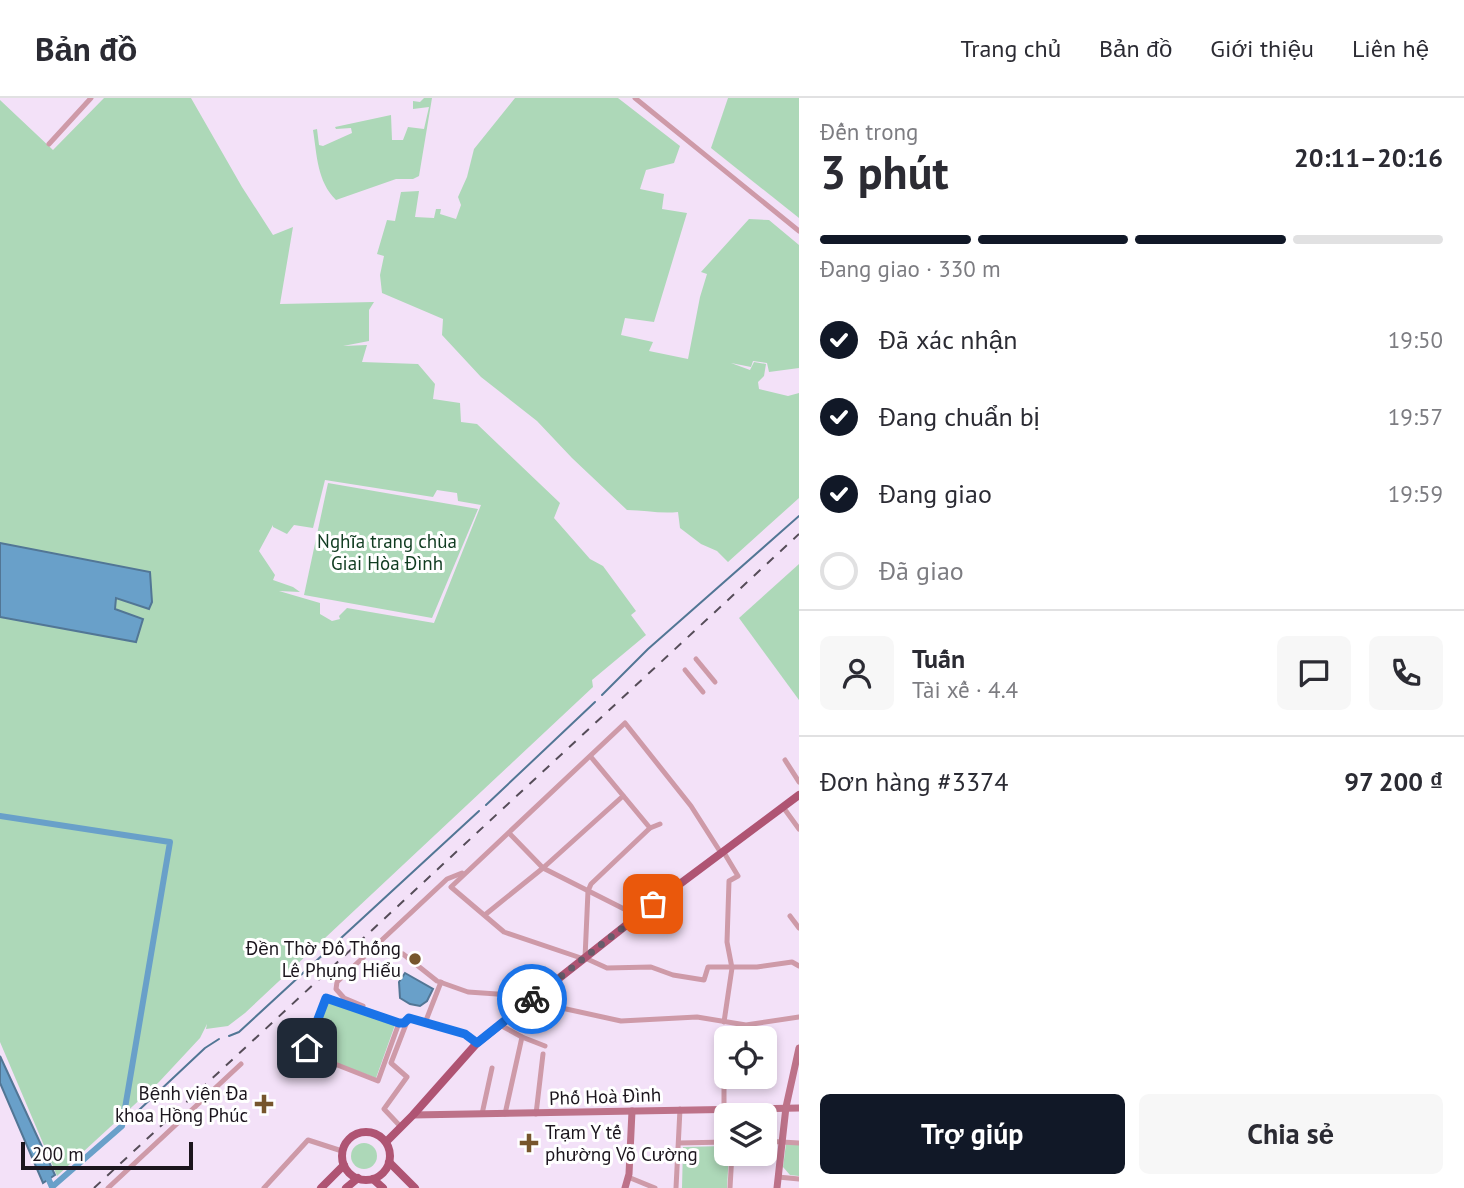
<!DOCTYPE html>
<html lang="vi">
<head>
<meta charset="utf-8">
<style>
  body { margin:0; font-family:"PT Sans",sans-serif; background:#f7f7f7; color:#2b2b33; height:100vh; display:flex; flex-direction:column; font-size:26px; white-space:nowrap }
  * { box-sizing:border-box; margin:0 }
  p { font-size:23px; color:#7c7c81 }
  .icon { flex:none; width:38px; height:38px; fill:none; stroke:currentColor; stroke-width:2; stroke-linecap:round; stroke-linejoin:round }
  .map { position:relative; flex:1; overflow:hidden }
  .side { display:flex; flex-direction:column; background:#fff; width:665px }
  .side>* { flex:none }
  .controls { position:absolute; left:714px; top:928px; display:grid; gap:14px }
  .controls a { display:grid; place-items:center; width:63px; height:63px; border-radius:10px; background:#fff; box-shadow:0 4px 10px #0003; font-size:35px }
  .scale { position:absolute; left:21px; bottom:18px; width:172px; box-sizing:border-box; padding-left:7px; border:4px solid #1b151d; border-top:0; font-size:19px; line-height:24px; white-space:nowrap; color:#1b151d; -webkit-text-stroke:5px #fff; paint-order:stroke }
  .pin { position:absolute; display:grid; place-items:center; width:60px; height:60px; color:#fff; margin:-30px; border-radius:14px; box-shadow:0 4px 10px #0006 }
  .courier { position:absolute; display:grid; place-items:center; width:70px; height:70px; margin:-35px; border:5px solid #1a73e8; border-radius:50%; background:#fff; color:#222; box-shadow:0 2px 9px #0007 }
  .summary em { font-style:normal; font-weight:700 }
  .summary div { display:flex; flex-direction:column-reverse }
  .summary { display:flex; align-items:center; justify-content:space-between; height:119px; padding:0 21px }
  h1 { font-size:46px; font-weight:700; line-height:52px }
  .bar { display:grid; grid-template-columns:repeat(4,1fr); gap:10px 7px; align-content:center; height:84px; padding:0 21px }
  .bar i { height:9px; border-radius:5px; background:#e1e1e2 }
  .bar .active { background:#111827 }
  .bar p { grid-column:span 4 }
  .line { display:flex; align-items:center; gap:18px; padding:0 21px; border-top:2px solid #e1e1e2 }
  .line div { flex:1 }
  .round { display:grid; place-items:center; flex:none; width:74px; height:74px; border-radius:10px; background:#f7f7f7 }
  ol { padding:0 21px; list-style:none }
  li { display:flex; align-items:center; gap:21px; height:77px }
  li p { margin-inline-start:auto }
  li .icon { padding:7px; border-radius:50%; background:#111827; color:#fff; stroke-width:4 }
  li:last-child { color:#7c7c81 }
  li i { width:38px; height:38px; border:4px solid #e1e1e2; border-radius:50% }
  .action { display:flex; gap:14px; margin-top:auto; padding:14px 21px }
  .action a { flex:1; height:80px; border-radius:10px; background:#111827; color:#fff; font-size:28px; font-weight:700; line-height:80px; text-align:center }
  .action a+a { background:#f7f7f7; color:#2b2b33 }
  header { display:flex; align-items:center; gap:42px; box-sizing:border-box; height:98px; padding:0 35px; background:#fff; border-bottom:2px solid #e1e1e2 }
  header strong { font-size:33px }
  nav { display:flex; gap:38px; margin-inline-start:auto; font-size:24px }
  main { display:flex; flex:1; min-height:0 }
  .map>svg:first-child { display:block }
  .green { fill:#add8b8; fill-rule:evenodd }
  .water { fill:#69a0c9; stroke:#527695; stroke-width:2 }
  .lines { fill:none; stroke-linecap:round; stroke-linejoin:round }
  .stream { stroke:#527695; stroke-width:2 }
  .canal { stroke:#69a0c9; stroke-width:6 }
  .street { stroke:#ce9aa8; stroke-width:5 }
  .secondary { stroke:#bd7289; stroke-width:7 }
  .primary { stroke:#af5473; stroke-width:8 }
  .rail { stroke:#554c58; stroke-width:2; stroke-dasharray:9 9; stroke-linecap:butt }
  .done { stroke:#675c6a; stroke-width:7; stroke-dasharray:0 12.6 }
  .route { stroke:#1a73e8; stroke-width:9 }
  .poi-dot { fill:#76552c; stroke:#fff; stroke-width:2.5 }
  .labels { text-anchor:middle; stroke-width:6; stroke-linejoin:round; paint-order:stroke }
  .park-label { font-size:19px; fill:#103c21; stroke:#fff }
  .poi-label { font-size:19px; fill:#1b151d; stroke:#fff; text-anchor:end }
  .street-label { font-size:19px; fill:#1b151d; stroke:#fff }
</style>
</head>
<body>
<header>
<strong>Bản đồ</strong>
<nav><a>Trang chủ</a><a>Bản đồ</a><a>Giới thiệu</a><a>Liên hệ</a></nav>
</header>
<main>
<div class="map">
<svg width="799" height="1090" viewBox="0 0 799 1090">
  <rect width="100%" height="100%" fill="#f3e1f8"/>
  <g class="green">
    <path d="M104 0H191L242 89 273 137 293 129 280 206 374 204 369 212V243L343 248 367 247 362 264 418 266 435 286 433 301 460 305 461 324 477 326 560 405 554 420 590 461 603 468 636 513 631 517 646 537 592 582 593 589 245 915 228 928 206 931 207 926 200 940 159 984 57 1078 0 944V519L136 544 115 511 116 500 148 511 152 504 150 474 0 445V2L53 52ZM325 382 433 399 437 392 457 395 458 403 481 407 434 525 347 510 339 518 340 521 332 523 320 516V505L279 493 300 494 293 489 273 482 275 477 259 453 273 427V429L287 436 294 427 313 430Z"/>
    <path d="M424 0H432L419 78 413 81H396L336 102C317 83 317 57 313 32L317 31 319 47 323 48 352 35 351 30 336 31 335 29 391 17 392 42H403L408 29 424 31 429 9 413 11V3L420 4Z"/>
    <path d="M515 0H618L680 48 674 65 646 72 640 91 664 96 662 111 687 115 654 224 625 220 621 237 653 244 649 253 688 261 700 199 707 176 701 174 749 121 769 122 799 147V270L769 274 767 265 753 263 751 269 731 265 750 272 754 264 766 266 764 278 758 284 759 291 788 298 799 295V400L728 464 717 453 701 446 680 430 678 414C660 416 645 412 627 412L572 360 537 323 481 279 442 237 443 221 382 195 380 177 384 158 377 156 387 122 395 123 401 94 419 93 415 119 434 120 436 111H441L440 116 456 121 461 107 458 99 467 79 474 51Z"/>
    <path d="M728 0H799V120L711 50Z"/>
    <path d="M328 385 478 411 432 520 304 497Z"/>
    <path d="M799 466V602L739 520Z"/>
    <path d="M328 902 395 927 376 980 310 955 308 950Z"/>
    <circle cx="364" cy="1058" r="13"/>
    <path d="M786 1046 799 1047V1078L790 1077 783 1069Z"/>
    <path d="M726 1048V1055H729L727 1090H682L683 1049Z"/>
  </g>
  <g class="water">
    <path d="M0 445 150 474 152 504 149 511 116 500 115 511 143 521 136 544 0 519Z"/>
    <path d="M405 875 433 891 427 903 420 908 410 906 400 900 399 884Z"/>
    <path d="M0 958 55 1077 43 1085 0 985Z"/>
  </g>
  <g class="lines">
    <g class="stream">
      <path d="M602 597 648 551 799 418"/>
      <path d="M486 707 595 604"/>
      <path d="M229 938 239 934 479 713"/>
      <path d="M122 1028 205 950 219 941"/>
    </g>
    <path class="canal" d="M0 718 170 744 122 1028 52 1089 45 1073"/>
    <g class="street">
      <path d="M635 0 799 133"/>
      <path d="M49 46 91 0"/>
      <path d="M696 561 715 584"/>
      <path d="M685 572 703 594"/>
      <path d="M591 659 650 730"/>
      <path d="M785 662 799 684"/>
      <path d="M783 709 799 731"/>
      <path d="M660 726 650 730 591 786 588 793 585 860 607 870 651 869 673 877 704 882 708 869H757L792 864 799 868"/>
      <path d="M509 735 543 770 638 818"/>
      <path d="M723 753 738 778 729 783 727 844 732 870 724 924"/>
      <path d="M486 816 543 770 623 698"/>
      <path d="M790 818 799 830"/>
      <path d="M403 856 437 883 468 894 497 896 529 904"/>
      <path d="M584 861 504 834 451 789 625 625 691 708 721 755"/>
      <path d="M540 895 557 909 621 923 697 919 746 927 799 919"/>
      <path d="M363 908 344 900 336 891 337 884 447 781 462 775"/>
      <path d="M399 925 378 983 307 955V950L325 900 399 925 404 924 409 920 465 936 477 945"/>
      <path d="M425 925 441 884"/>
      <path d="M500 927 522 939 505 1016"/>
      <path d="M522 939 545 948"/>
      <path d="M724 973V1010"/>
      <path d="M482 1016 492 970"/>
      <path d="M536 1016 543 956"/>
      <path d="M401 1029 384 1011 407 979 391 965 408 921"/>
      <path d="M765 1043 799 1045"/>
      <path d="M679 1045 726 1044"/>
      <path d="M628 1079 655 1090"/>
      <path d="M778 1079 799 1081"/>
      <path d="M108 1090 241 966"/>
      <path d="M264 1090 308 1042 342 1053"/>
      <path d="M676 1090 680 1011"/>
      <path d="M730 1090 732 1055"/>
    </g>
    <g class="secondary">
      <path d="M413 1017 799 1010"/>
      <path d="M625 1090 629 1076 632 1013"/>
      <path d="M777 1090 786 1009 799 950"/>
    </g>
    <g class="primary">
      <circle cx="366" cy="1058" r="24"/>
      <path d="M386 1044 413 1017 477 945 653 806 799 697"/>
      <path d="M389 1064 415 1090"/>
      <path d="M373 1081 383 1090"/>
      <path d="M321 1090 344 1067"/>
      <path d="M346 1090 358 1080"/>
    </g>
    <path class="rail" d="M94 1090 799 436"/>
  </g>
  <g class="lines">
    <path class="done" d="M532 901 653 806"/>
    <path class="route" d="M307 950 326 900 399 925H404L409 920 465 936 477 945 532 901"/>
  </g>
  <g class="poi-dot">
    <circle cx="415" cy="861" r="7"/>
    <path d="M260.5 995.5h7v7h7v7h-7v7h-7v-7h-7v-7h7z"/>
    <path d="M525.5 1034.5h7v7h7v7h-7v7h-7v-7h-7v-7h7z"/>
  </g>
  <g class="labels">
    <g class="park-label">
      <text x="387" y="450">Nghĩa trang chùa<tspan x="387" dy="22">Giai Hòa Đình</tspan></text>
    </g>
    <g class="poi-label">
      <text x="401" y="857">Đền Thờ Đô Thống<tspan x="401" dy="22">Lê Phụng Hiểu</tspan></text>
      <text x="248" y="1002">Bệnh viện Đa<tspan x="248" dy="22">khoa Hồng Phúc</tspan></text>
      <text x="545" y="1041" text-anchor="start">Trạm Y tế<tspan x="545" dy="22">phường Võ Cường</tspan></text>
    </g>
    <g class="street-label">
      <text transform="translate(605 998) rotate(-2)" y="7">Phố Hoà Đình</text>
    </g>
  </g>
</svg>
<div class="controls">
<a><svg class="icon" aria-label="locate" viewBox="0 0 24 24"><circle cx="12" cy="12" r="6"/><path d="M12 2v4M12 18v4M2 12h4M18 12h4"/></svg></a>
<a><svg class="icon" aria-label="layers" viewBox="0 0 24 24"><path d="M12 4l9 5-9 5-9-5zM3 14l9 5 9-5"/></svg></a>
</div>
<div class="scale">200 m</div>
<div class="pin" style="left:653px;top:806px;background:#ea580c"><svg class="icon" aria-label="bag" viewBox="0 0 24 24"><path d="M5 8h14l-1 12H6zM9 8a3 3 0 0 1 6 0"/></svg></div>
<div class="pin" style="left:307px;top:950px;background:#1f2937"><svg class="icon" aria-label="home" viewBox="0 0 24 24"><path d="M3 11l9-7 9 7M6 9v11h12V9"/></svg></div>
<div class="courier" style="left:532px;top:901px"><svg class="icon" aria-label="bike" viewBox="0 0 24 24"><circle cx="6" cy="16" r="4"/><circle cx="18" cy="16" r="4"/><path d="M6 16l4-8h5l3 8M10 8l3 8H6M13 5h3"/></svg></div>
</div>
<section class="side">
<div class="summary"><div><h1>3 phút</h1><p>Đến trong</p></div><em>20:11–20:16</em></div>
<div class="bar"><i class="active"></i><i class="active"></i><i class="active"></i><i></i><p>Đang giao · 330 m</p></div>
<ol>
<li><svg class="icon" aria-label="check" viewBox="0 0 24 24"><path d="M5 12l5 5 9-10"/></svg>Đã xác nhận<p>19:50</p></li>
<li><svg class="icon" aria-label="check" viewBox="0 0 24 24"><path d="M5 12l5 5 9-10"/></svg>Đang chuẩn bị<p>19:57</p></li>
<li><svg class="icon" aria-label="check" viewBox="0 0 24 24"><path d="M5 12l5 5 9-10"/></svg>Đang giao<p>19:59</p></li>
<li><i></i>Đã giao</li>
</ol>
<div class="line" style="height:126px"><a class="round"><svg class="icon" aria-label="person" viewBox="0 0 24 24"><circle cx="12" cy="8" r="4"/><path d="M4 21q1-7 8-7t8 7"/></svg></a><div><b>Tuấn</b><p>Tài xế · 4.4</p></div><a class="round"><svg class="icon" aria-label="chat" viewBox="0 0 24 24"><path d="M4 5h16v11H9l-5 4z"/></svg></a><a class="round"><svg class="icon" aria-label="phone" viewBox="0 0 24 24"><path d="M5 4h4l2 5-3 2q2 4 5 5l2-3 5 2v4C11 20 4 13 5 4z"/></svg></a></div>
<div class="line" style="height:91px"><div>Đơn hàng #3374</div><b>97 200 ₫</b></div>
<div class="action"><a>Trợ giúp</a><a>Chia sẻ</a></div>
</section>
</main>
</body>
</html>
